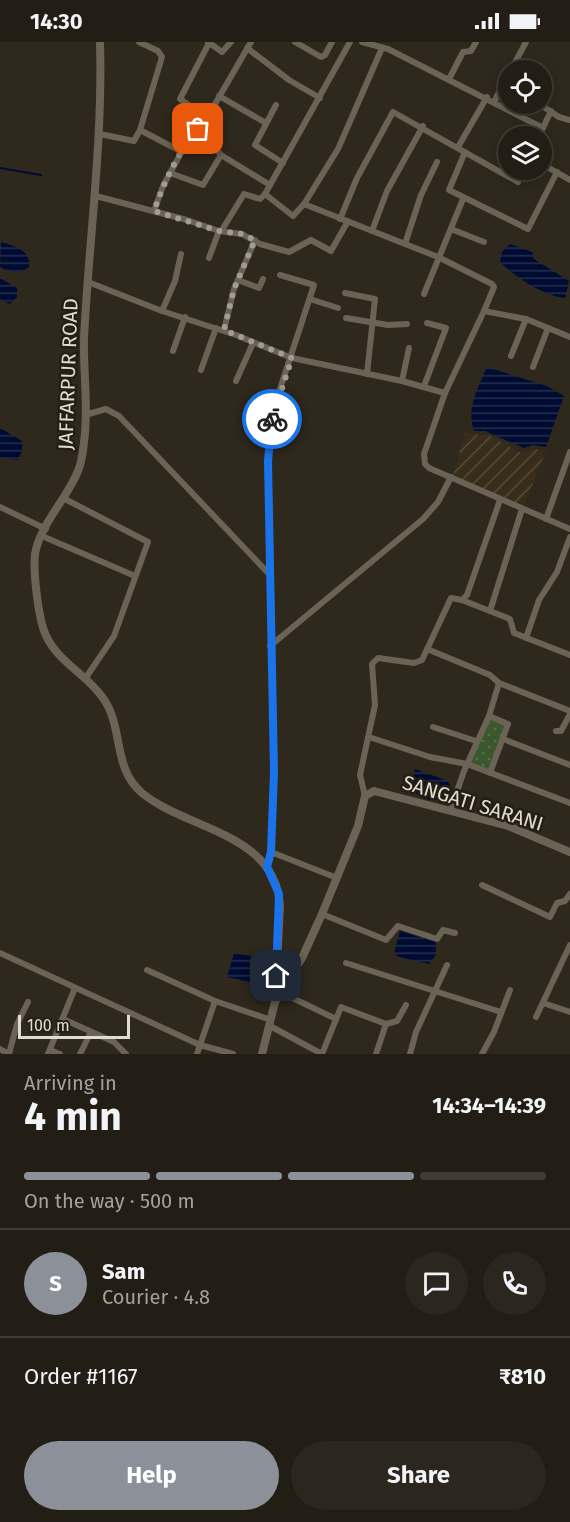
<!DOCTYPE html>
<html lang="en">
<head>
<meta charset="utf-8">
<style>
  body { margin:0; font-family:"Fira Sans",sans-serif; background:#2b271e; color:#f1f3f6; height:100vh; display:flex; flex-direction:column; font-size:22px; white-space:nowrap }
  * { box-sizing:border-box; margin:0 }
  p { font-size:20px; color:#a3a2a0 }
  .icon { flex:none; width:33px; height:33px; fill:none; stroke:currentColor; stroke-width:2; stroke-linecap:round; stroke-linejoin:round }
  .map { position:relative; height:1012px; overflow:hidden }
  .panel { display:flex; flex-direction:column; background:#231e15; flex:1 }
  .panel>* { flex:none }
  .buttons { position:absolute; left:498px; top:18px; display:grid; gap:12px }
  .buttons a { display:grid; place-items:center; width:54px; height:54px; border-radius:50%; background:#231e15; box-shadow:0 3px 15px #0003,0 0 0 2px #403c34; font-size:30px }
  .scale { position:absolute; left:18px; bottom:15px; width:112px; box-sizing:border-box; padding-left:6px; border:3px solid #e0dcd4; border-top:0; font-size:16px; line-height:21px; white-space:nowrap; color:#e0dcd4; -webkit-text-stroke:4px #251f13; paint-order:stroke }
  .pin { position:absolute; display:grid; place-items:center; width:51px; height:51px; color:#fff; margin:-26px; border-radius:12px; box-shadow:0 3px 9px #0006 }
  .courier { position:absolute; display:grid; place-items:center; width:60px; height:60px; margin:-30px; border:4px solid #1a73e8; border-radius:50%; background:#fff; color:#222; box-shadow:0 2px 8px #0007 }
  .head em { font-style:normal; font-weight:700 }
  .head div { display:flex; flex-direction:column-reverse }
  .head { display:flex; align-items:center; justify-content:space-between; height:102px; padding:0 24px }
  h1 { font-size:39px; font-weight:700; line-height:45px }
  .bar { display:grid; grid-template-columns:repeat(4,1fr); gap:9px 6px; align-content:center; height:72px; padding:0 24px }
  .bar i { height:8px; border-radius:4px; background:#403c34 }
  .bar .selected { background:#8c9099 }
  .bar p { grid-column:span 4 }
  .line { display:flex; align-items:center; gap:15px; padding:0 24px; border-top:2px solid #403c34 }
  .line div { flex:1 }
  .round { display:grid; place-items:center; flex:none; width:63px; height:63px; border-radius:32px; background:#2b271e }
  .primary-button { display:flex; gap:12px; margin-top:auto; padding:12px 24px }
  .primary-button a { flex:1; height:69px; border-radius:36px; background:#8c9099; color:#fff; font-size:24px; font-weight:700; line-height:69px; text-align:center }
  .primary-button a+a { background:#2b271e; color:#f1f3f6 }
  .status { display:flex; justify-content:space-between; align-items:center; height:42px; padding:0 30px; background:#231e15; direction:ltr }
  .status svg { height:16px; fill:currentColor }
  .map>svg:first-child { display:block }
  .industrial { fill:url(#industrial-furrows) }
  .park { fill:url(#park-dots) }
  .water { fill:url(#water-rules) }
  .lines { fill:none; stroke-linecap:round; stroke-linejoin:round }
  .stream { stroke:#000b32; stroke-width:2 }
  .minor { stroke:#6b6456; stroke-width:6 }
  .tertiary { stroke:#6b6456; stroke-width:8 }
  .done { stroke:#a29d94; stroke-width:6; stroke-dasharray:0 10.8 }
  .route { stroke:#1a73e8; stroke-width:8 }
  .labels { text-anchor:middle; stroke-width:5; stroke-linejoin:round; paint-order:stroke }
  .street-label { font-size:20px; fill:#e0dcd4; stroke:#251f13 }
</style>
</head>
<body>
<div class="status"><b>14:30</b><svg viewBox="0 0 49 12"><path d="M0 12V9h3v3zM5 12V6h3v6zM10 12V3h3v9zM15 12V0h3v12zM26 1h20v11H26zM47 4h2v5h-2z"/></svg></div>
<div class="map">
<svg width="570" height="1012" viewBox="0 0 570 1012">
  <defs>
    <pattern id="industrial-furrows" width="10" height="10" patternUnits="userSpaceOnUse" patternTransform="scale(1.5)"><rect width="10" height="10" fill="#372d1a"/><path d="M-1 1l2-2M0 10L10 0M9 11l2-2" fill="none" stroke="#544b3a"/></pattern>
    <pattern id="park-dots" width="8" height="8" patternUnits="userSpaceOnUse" patternTransform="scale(1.5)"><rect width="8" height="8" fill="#3b572e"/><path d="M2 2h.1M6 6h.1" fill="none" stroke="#576f4b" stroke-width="1.8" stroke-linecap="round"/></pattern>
    <pattern id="water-rules" width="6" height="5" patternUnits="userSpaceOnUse" patternTransform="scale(1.5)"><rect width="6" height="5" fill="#000b32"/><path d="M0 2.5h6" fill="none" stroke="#252e4f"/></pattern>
  </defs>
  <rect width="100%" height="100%" fill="#2f281c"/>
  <path class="industrial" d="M465 391 491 394 521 411 534 407 546 409 524 464 453 434Z"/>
  <path class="park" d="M489 675 506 683 489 728 470 721Z"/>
  <g class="water">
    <path d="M1 200C15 204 31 208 29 225 19 232 11 231 0 225Z"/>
    <path d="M510 202 532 210 534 217 569 239 565 256C543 254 515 235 500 220L502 210Z"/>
    <path d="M0 236 17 246V255L10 262 0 257Z"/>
    <path d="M487 325 547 344 564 354 546 405 533 403 524 406 485 389H474C466 366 478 346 487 325Z"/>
    <path d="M0 386 22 399V409L18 418 0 415Z"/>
    <path d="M415 727 448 739 450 743 445 756C431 761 422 757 411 747Z"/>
    <path d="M400 889 436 900V913L429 922 399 915 394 911Z"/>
    <path d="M234 911 251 914 254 923 250 940 227 935Z"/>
  </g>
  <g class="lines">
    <path class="stream" d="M0 126 41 133"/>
    <g class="minor">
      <path d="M139 0 158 9 162 15 140 88 182 110"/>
      <path d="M208 0 222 10 231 0"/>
      <path d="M295 0 321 15 325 13 332 0"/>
      <path d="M350 0 265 152 293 174 304 162 338 107 382 6"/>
      <path d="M362 0 388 7 543 86"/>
      <path d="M247 6 289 38 320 56"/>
      <path d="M511 28 526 0"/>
      <path d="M449 37 463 10 471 9 476 0"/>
      <path d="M219 54 266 81"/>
      <path d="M494 60 508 33"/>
      <path d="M539 62 559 75 570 78"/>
      <path d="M276 63 255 103 283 121"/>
      <path d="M207 76 180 57 209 1"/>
      <path d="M198 87 221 113 270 143"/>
      <path d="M100 92 134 99 140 88"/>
      <path d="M539 94 551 69"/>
      <path d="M458 105 487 55"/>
      <path d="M465 110 449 148 528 187 557 130"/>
      <path d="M542 122 570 138"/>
      <path d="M170 131 203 143 221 113"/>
      <path d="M96 154 187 178 219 189 242 192 260 202 289 210 311 198 331 209 348 179"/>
      <path d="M304 162 438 215 492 242 494 245 484 269"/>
      <path d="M154 169 163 144 187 100 207 76 251 0"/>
      <path d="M340 177 357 136 393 70 518 140 524 128"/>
      <path d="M451 187 484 200"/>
      <path d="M222 188 244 152 260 157 265 152"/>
      <path d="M372 189 387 149 423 84"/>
      <path d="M405 202 421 153 437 120"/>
      <path d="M209 216 219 189"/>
      <path d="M238 238 259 246 263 237"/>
      <path d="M88 240 162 269 236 293 292 316 402 339 445 351 424 412 425 422 429 426 570 487"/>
      <path d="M345 251 375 257 367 332"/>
      <path d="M424 252 463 157"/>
      <path d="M310 257 338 266"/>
      <path d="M162 269 175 239 181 212"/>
      <path d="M346 276 388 283 407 282"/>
      <path d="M224 288 234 247 255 198"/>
      <path d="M173 309 185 275"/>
      <path d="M511 314 526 277"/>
      <path d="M533 325 548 286"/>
      <path d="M201 328 216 286"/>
      <path d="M236 339 253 301"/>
      <path d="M402 339 409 306"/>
      <path d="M424 344 446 286 427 281"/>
      <path d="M445 351 484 269 526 277 570 295"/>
      <path d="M85 373 106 367 119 374 270 533"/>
      <path d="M63 456 148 500 114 594 85 637"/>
      <path d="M0 465 46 487"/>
      <path d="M546 477 570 410"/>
      <path d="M42 494 135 534"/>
      <path d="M462 558 510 577 514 591 570 613"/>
      <path d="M490 569 522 467"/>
      <path d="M526 596 539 558 557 530 570 495"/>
      <path d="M270 604 423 477 438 460 451 435"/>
      <path d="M427 607 490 633 499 641 570 669"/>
      <path d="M489 674 499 641"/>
      <path d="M433 685 476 699"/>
      <path d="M556 689H561L570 672"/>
      <path d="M369 695 430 715 467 722 570 761"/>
      <path d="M503 697 570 723"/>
      <path d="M365 754 360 733 375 663 372 622 378 616 414 621 422 618 451 556 462 558 467 553 500 458"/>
      <path d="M450 769 464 729 489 674 508 682 490 731"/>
      <path d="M271 810 337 836"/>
      <path d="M267 825 271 810 274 731 268 397 276 359 314 243 280 233"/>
      <path d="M482 843 550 875 557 861 565 859 570 852"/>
      <path d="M322 872 386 898 398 884 437 897 443 888 455 891"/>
      <path d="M0 911 200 1003 233 1012"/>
      <path d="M346 921 501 970"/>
      <path d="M147 928 215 959 271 978"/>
      <path d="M282 951 336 977"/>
      <path d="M543 961 570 970"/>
      <path d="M536 975 570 903"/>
      <path d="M63 977 114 1000 126 1012"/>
      <path d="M270 984 322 1012"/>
      <path d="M0 1007 9 1012"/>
      <path d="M50 1008 60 1012"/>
      <path d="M9 1012 17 982 28 960"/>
      <path d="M48 1012 75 946"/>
      <path d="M80 1012 91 990"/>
      <path d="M197 1012 215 959"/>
      <path d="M322 1012 341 965 386 982 397 979 406 963"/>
      <path d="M376 1012 386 982"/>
      <path d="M410 1012 416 990 447 923"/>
      <path d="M482 1012 494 990 510 948"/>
    </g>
    <g class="tertiary">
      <path d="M100 0C103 99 89 197 84 296 83 330 89 366 84 400 83 409 82 420 78 429 67 457 40 482 35 512 33 531 38 568 43 586 53 618 85 630 103 656 124 685 112 726 142 751 187 788 276 791 280 864L275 960 262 1012"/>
      <path d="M275 960 302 916 322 872 358 784 365 754 374 749 508 784 570 810"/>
    </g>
  </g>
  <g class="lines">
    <path class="done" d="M198 87C178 110 164 140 154 169L219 189 242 192 255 198 234 247 224 288 292 316 272 377"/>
    <path class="route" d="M272 377 268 419 274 730 271 810 267 825 279 852 276 934"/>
  </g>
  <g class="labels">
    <g class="street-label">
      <text transform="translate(68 332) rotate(-88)" y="7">JAFFARPUR ROAD</text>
      <text transform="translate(473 761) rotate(17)" y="7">SANGATI SARANI</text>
    </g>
  </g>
</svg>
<div class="buttons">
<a><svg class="icon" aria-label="locate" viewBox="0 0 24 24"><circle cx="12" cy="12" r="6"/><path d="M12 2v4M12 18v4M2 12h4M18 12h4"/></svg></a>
<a><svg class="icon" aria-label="layers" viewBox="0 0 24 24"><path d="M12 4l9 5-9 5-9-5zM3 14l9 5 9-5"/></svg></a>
</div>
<div class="scale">100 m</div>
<div class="pin" style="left:198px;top:87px;background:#ea580c"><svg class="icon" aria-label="bag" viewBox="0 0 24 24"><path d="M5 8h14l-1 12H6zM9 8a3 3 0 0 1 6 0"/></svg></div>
<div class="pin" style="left:276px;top:934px;background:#1f2937"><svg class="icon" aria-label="home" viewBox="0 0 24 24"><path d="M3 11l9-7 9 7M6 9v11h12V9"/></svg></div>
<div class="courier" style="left:272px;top:377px"><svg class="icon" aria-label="bike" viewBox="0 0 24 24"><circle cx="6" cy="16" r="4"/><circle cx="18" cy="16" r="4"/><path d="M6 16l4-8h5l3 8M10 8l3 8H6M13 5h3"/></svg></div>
</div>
<section class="panel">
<div class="head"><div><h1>4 min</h1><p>Arriving in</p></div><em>14:34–14:39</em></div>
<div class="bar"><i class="selected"></i><i class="selected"></i><i class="selected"></i><i></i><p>On the way · 500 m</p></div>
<div class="line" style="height:108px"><b class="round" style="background:#8c9099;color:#fff">S</b><div><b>Sam</b><p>Courier · 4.8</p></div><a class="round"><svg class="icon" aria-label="chat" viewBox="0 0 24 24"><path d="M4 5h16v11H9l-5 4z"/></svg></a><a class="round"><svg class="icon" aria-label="phone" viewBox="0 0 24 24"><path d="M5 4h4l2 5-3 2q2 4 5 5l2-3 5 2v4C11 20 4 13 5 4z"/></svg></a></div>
<div class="line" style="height:78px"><div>Order #1167</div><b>₹810</b></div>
<div class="primary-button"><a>Help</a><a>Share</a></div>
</section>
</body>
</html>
